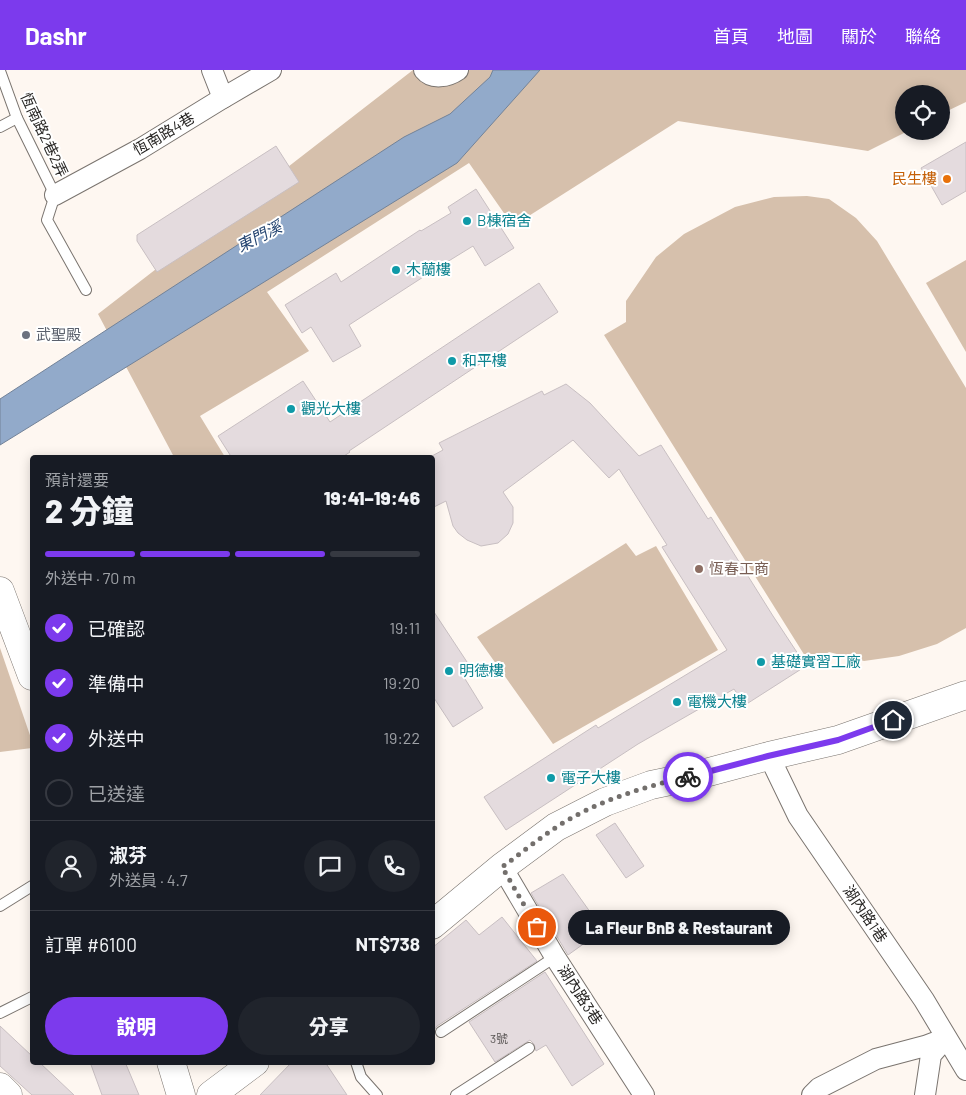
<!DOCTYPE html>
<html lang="zh-TW">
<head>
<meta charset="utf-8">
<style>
  body { margin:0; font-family:Barlow,"Noto Sans TC",sans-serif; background:#20242c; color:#f1f3f6; height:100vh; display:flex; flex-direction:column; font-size:19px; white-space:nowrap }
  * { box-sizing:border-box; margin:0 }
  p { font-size:16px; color:#9ea1a6 }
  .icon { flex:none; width:28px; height:28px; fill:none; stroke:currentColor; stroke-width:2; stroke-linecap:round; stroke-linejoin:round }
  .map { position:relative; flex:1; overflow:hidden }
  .details { position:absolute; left:30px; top:385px; width:405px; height:610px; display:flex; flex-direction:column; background:#171b24; border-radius:5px; box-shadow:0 2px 12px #0003 }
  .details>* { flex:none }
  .fabs { position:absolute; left:895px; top:15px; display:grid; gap:10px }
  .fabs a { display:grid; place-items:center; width:55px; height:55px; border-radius:50%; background:#171b24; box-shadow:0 2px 12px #0003; font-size:25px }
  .pin { position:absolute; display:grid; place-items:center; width:42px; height:42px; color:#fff; margin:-21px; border:2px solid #fff; border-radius:50%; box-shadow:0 1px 5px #0007 }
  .courier { position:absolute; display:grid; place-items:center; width:50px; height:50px; margin:-25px; border:4px solid #7c3aed; border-radius:50%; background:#fff; color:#222; box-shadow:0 1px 6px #0007 }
  .bubble { position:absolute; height:35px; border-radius:18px; background:#171b24; box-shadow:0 2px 12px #0003; font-size:16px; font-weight:800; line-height:35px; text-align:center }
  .overview em { font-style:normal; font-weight:800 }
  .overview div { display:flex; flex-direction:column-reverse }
  .overview { display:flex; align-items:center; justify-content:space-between; height:85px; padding:0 15px }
  h1 { font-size:32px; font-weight:800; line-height:38px }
  .bar { display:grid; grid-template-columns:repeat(4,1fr); gap:8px 5px; align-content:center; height:60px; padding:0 15px }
  .bar i { height:6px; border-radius:4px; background:#363941 }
  .bar .selected { background:#7c3aed }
  .bar p { grid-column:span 4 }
  .line { display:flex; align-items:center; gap:12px; padding:0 15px; border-top:1px solid #363941 }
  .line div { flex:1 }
  .round { display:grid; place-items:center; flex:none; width:52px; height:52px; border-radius:26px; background:#20242c }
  ol { padding:0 15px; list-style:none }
  li { display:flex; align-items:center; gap:15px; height:55px }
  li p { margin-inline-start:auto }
  li .icon { padding:5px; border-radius:50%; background:#7c3aed; color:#fff; stroke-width:4 }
  li:last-child { color:#9ea1a6 }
  li i { width:28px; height:28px; border:2px solid #363941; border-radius:50% }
  .button { display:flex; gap:10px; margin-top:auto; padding:10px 15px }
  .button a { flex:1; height:58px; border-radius:30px; background:#7c3aed; color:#fff; font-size:20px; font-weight:800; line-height:58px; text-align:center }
  .button a+a { background:#20242c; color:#f1f3f6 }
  header { display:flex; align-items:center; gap:30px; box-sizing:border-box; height:70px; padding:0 25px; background:#7c3aed; color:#fff }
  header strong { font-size:24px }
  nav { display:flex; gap:28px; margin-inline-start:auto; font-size:18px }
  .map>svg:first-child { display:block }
  .green { fill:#d6c0ac }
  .water { fill:#92aaca; stroke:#728298 }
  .building { fill:#e4dbde; stroke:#c8bfc2 }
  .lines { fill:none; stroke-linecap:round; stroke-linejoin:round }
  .lane-casing { stroke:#7a746f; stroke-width:12 }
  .street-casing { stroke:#7a746f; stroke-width:22 }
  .secondary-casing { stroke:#7a746f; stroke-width:29 }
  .primary-casing { stroke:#7a746f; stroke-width:29 }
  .lane { stroke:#fff; stroke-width:10 }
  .street { stroke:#fff; stroke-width:20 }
  .secondary { stroke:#fff; stroke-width:28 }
  .primary { stroke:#fff; stroke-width:28 }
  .done { stroke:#736f6c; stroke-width:5; stroke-dasharray:0 9 }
  .route { stroke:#7c3aed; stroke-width:6 }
  .food-dot { fill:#e8710a; stroke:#fff; stroke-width:2 }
  .culture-dot { fill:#0f9aa8; stroke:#fff; stroke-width:2 }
  .worship-dot { fill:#6b7280; stroke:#fff; stroke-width:2 }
  .education-dot { fill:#8d6e63; stroke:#fff; stroke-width:2 }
  .labels { text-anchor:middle; stroke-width:4; stroke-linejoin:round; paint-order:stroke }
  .number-label { font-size:12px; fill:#575352 }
  .street-label { font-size:15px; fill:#282624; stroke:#fff }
  .food-label { font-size:15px; fill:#c56008; stroke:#fff; text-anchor:end }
  .culture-label { font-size:15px; fill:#0d838f; stroke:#fff; text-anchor:start }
  .worship-label { font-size:15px; fill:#5b616d; stroke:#fff; text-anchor:start }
  .education-label { font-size:15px; fill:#785e54; stroke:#fff; text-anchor:start }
  .water-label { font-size:16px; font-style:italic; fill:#254571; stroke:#fff }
</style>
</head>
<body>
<header>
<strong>Dashr</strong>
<nav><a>首頁</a><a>地圖</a><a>關於</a><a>聯絡</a></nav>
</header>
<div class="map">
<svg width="966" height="1025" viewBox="0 0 966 1025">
  <rect width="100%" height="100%" fill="#fef7f1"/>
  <g class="green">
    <path d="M413 0H966V32L941 44V24H904V61H908L868 81 678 51 513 156 469 93 267 222 309 281 200 346 225 387H174L98 244Z"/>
    <path d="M807 126 829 129 856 148 877 171 966 318V558L937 574 899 586 864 591 829 582 810 594 604 265 626 252V231L656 187 684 164 735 137 774 127Z"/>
    <path d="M966 190V282L926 213Z"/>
    <path d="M626 473 636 486 656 476 718 580 553 674 477 567Z"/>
    <path d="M0 578 32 671V678L0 682Z"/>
  </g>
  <path class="water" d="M493 0H540L457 93 0 375V329L404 67 450 44 490 7Z"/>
  <g class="building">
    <path d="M966 72V121L942 135 921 98Z"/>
    <path d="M276 76 299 112 157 202 137 171V165Z"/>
    <path d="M476 119 514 178 485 196 473 176 434 200 349 255 361 276 333 292 311 257 302 263 285 235 336 203 341 212 420 160 421 161 451 143 448 137Z"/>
    <path d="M539 213 558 242 349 381 350 382 341 388H232L218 366 303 311 330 352Z"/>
    <path d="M566 314 590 333 639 386 661 375 708 449 711 447 773 546 806 596 745 635 734 619 638 674 506 760 484 727 596 655 598 658 727 580 662 477 667 475 619 399 609 408 573 370 503 422 513 437V453L508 464 498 473 481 476 467 470 458 463 453 456 446 431 432 438V386L443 380 439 373 542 321 544 325Z"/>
    <path d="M432 539 471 598 462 604 483 638 453 657 432 625Z"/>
    <path d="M615 753 644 796 626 808 596 765Z"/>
    <path d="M563 804 603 860 568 885 531 823Z"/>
    <path d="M502 847 537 891 437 956 432 963V878L466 850 479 865Z"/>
    <path d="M545 902 604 994 572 1016 546 975 536 981 534 974 530 970 495 992 469 952Z"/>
    <path d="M0 956 32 986V992H39L74 1025H32L0 996Z"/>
    <path d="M90 992H125L139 1025H102Z"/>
    <path d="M292 992H325L347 1025H260Z"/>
  </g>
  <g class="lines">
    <g class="lane-casing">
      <g id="lane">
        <path d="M0 1 17 48 55 125 47 150 86 220"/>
        <path d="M0 57 17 48"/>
        <path d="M0 836 32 816"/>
        <path d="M0 943 32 927"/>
        <path d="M441 962 555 887"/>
        <path d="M356 992 361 1007 377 1025"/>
        <path d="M456 1025 529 978"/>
      </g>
    </g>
    <g class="street-casing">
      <g id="street">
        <path d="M212 0 223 28"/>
        <path d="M424 0C432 10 448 7 458 0"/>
        <path d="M55 125 140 79 223 28 271 0"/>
        <path d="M769 686 798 746 924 930 966 1000"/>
        <path d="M502 797 555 887 644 1025"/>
        <path d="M812 1025 819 1018 876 989 925 976 946 968 931 985 925 1025"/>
      </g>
    </g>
    <g class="secondary-casing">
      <g id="secondary">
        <path d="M0 521 32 606"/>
        <path d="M432 855 502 797 556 757 605 732 651 715 694 706 769 686 838 670 966 625"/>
        <path d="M171 992 181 1025"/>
        <path d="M211 1025 255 992"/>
      </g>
    </g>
    <g class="primary-casing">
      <path id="primary" d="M0 1017 8 1025"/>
    </g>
    <use href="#lane" class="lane"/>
    <use href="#street" class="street"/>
    <use href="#secondary" class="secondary"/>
    <use href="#primary" class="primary"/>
  </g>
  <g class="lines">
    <path class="done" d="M537 857 502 797C520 784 537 770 555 758 594 732 642 717 688 707"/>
    <path class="route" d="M688 707 768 686 838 670 893 650"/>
  </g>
  <circle class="food-dot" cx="947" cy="109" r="5"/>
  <g class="culture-dot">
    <circle cx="467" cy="151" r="5"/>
    <circle cx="396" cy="200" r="5"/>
    <circle cx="452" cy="291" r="5"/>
    <circle cx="291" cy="339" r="5"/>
    <circle cx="761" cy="592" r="5"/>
    <circle cx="449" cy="601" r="5"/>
    <circle cx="677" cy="632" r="5"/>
    <circle cx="551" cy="708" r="5"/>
  </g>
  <circle class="worship-dot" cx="26" cy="265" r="5"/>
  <circle class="education-dot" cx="699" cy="499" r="5"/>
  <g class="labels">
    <g class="number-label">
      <text x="499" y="973">3號</text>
    </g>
    <g class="street-label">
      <text transform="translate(164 64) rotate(-31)" y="5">恆南路4巷</text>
      <text transform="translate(44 65) rotate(65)" y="5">恆南路2巷2弄</text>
      <text transform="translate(865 844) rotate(56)" y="5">湖內路1巷</text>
      <text transform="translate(580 925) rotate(57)" y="5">湖內路3巷</text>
    </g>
    <g class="food-label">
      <text x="937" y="114">民生樓</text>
    </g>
    <g class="culture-label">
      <text x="477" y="156">B棟宿舍</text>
      <text x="406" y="205">木蘭樓</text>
      <text x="462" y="296">和平樓</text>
      <text x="301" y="344">觀光大樓</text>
      <text x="771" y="597">基礎實習工廠</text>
      <text x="459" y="606">明德樓</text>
      <text x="687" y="637">電機大樓</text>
      <text x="561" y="713">電子大樓</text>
    </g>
    <g class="worship-label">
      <text x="36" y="270">武聖殿</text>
    </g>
    <g class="education-label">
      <text x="709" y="504">恆春工商</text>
    </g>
    <g class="water-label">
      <text transform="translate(259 166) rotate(-27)" y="6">東門溪</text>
    </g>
  </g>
</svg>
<div class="fabs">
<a><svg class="icon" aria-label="locate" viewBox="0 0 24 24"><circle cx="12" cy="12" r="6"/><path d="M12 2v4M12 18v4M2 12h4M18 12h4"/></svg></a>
</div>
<div class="pin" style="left:537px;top:857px;background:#ea580c"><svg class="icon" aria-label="bag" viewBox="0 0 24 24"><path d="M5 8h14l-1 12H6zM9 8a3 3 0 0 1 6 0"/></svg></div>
<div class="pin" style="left:893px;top:650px;background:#1f2937"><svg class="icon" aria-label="home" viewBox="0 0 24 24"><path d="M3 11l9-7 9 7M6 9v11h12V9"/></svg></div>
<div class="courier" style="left:688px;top:707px"><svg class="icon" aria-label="bike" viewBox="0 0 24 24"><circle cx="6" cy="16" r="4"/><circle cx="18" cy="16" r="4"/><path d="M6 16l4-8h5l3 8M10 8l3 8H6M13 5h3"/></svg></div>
<div class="bubble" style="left:568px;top:840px;width:222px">La Fleur BnB &amp; Restaurant</div>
<section class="details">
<div class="overview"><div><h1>2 分鐘</h1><p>預計還要</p></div><em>19:41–19:46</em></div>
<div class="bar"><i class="selected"></i><i class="selected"></i><i class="selected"></i><i></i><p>外送中 · 70 m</p></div>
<ol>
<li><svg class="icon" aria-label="check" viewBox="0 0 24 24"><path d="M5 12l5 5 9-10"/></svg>已確認<p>19:11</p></li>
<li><svg class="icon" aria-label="check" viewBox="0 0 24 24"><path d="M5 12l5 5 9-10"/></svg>準備中<p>19:20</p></li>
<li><svg class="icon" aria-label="check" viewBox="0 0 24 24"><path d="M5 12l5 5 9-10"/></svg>外送中<p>19:22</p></li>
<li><i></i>已送達</li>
</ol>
<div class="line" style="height:90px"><a class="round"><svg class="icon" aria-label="person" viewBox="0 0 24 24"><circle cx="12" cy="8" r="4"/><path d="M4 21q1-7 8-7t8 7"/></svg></a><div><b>淑芬</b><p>外送員 · 4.7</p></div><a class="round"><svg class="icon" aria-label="chat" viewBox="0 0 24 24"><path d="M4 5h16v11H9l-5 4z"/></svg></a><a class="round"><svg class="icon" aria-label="phone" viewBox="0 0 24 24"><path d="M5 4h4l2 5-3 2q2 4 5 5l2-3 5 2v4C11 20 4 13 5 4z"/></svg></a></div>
<div class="line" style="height:65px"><div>訂單 #6100</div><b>NT$738</b></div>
<div class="button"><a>說明</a><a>分享</a></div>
</section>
</div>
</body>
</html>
